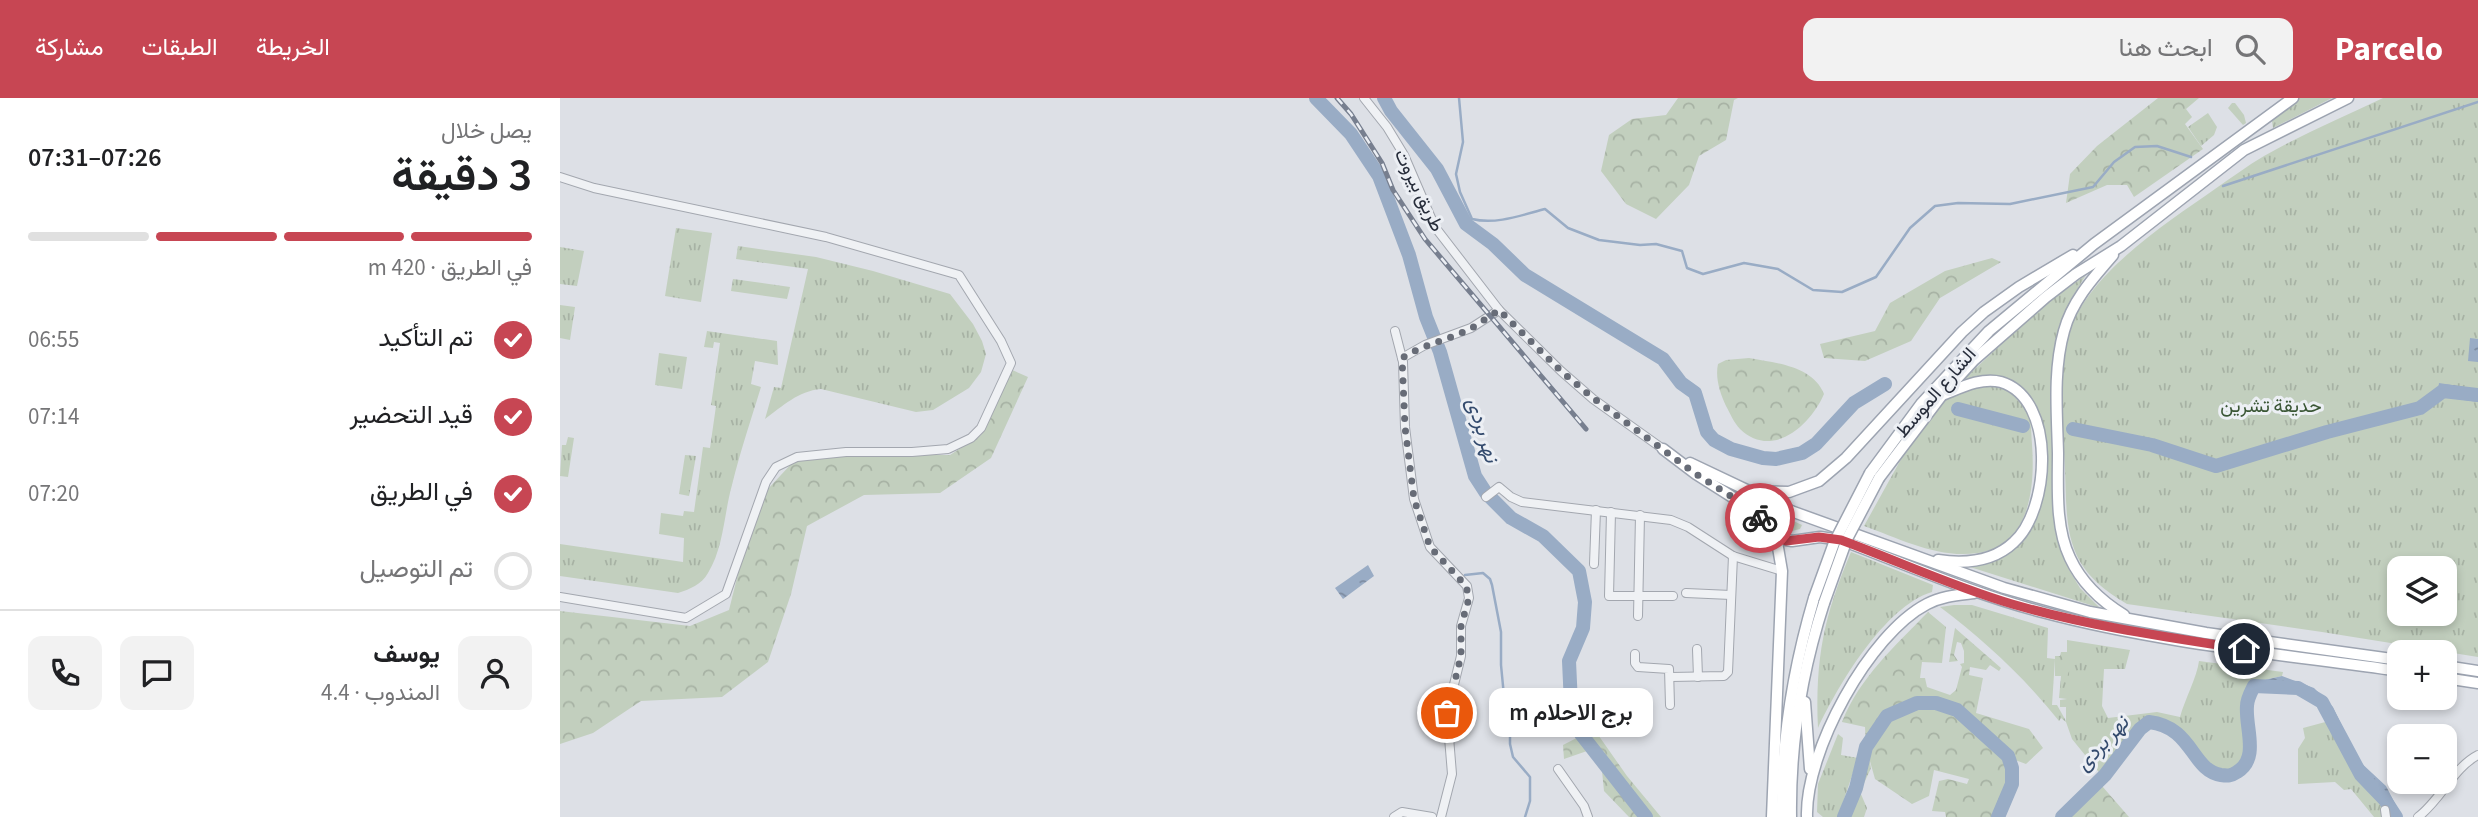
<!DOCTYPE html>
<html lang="ar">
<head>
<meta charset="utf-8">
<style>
  body { margin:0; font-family:"Source Sans 3",Vazirmatn,sans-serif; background:#f2f2f2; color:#202124; direction:rtl; height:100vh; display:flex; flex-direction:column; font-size:26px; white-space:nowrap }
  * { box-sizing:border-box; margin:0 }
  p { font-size:23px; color:#757577 }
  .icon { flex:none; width:38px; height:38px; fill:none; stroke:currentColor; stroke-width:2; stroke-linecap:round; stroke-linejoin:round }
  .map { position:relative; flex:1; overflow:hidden; direction:ltr }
  .side { display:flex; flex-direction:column; background:#fff; width:560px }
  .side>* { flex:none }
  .buttons { position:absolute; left:1827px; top:458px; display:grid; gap:14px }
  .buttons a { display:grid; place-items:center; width:70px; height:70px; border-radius:14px; background:#fff; box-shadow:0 4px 10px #0003; font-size:35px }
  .pin { position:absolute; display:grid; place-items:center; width:60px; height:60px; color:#fff; margin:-30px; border:4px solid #fff; border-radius:50%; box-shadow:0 2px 7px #0007 }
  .courier { position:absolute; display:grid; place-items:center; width:70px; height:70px; margin:-35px; border:5px solid #c74653; border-radius:50%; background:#fff; color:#222; box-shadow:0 2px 9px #0007 }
  .bubble { position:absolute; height:49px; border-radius:14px; background:#fff; box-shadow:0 4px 10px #0003; font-size:23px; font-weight:600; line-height:49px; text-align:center; direction:rtl }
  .summary em { font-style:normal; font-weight:600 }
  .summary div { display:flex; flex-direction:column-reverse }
  .summary { display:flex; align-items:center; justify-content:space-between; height:119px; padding:0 28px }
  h1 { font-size:46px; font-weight:600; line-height:52px }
  .bar { display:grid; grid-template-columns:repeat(4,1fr); gap:10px 7px; align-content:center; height:84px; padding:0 28px }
  .bar i { height:9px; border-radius:5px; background:#e0e0e0 }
  .bar .on { background:#c74653 }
  .bar p { grid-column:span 4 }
  .line { display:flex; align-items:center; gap:18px; padding:0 28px; border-top:2px solid #e0e0e0 }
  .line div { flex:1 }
  .round { display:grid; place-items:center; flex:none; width:74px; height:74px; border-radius:14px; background:#f2f2f2 }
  ol { padding:0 28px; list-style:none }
  li { display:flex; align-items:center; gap:21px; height:77px }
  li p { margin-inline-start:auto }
  li .icon { padding:7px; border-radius:50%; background:#c74653; color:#fff; stroke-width:4 }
  li:last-child { color:#757577 }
  li i { width:38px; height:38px; border:4px solid #e0e0e0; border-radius:50% }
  header { display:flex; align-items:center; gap:42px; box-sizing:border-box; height:98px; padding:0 35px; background:#c74653; color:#fff }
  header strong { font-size:33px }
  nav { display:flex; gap:38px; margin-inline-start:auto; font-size:24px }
  .search { width:490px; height:63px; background:#f2f2f2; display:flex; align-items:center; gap:18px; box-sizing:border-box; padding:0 24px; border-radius:14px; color:#757577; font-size:26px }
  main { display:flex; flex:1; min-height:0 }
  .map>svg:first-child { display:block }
  .grass { fill:url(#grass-tufts); fill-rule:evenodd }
  .forest { fill:url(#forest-crowns) }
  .water { fill:url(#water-ripples) }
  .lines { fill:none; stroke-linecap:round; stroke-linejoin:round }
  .stream { stroke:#99acc5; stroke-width:2.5 }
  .river { stroke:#99acc5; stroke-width:14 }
  .minor-casing { stroke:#a3a7af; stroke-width:10 }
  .major-casing { stroke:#9da4b1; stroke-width:13 }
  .minor { stroke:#eff1f4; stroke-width:8 }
  .major { stroke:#fff; stroke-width:10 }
  .rail-casing { stroke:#777f8f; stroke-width:5 }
  .rail { stroke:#eceff4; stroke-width:2.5; stroke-dasharray:8; stroke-linecap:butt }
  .major-bridge-casing { stroke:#9da4b1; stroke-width:13; stroke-linecap:butt }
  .major-bridge { stroke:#fff; stroke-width:10 }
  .done { stroke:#676c77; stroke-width:7; stroke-dasharray:0 12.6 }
  .route { stroke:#c74653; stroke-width:9 }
  .labels { text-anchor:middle; stroke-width:6; stroke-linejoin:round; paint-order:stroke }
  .street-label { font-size:19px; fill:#272d3b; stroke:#eceff4 }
  .park-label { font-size:19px; fill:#3a5635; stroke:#eceff4 }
  .water-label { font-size:21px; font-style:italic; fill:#334a6d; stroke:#eceff4 }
</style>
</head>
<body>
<header>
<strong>Parcelo</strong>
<div class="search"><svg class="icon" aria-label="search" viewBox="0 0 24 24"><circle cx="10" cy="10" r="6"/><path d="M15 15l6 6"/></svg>ابحث هنا</div>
<nav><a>الخريطة</a><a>الطبقات</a><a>مشاركة</a></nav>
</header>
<main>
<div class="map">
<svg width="1918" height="719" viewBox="0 0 1918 719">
  <defs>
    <pattern id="grass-tufts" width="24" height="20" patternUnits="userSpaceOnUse" patternTransform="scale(1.75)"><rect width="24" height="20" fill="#c2cfbe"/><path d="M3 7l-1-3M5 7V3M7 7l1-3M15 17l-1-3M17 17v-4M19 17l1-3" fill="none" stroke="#a7b2a4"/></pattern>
    <pattern id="forest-crowns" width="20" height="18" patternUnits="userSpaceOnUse" patternTransform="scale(1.75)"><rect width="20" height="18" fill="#c2cfbe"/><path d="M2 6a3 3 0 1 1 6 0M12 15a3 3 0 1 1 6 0" fill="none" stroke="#a7b2a4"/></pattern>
    <pattern id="water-ripples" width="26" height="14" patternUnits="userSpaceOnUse" patternTransform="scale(1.75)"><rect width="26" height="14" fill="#99acc5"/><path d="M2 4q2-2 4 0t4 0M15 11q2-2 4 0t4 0" fill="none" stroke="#7d8ca1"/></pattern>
  </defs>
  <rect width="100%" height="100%" fill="#dde0e6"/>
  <g class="grass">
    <path d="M1737 0H1772L1713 30 1712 23Z"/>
    <path d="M1823 0H1918V559L1762 534 1567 506C1505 470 1507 436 1505 371 1503 328 1495 276 1509 234 1530 174 1605 126 1655 91 1671 80 1687 68 1704 58 1742 36 1784 19 1823 0ZM1839 471H1885V516H1839Z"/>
    <path d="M1672 5H1675L1684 17 1686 25 1683 27 1668 10Z"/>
    <path d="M1648 15 1657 29 1654 37 1641 48 1628 29Z"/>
    <path d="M116 130 152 135 141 204 105 198Z"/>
    <path d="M178 148 256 159 313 173 390 196 413 226 422 243 426 256 421 274 409 290 373 312 356 314 261 291C238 293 223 308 205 321L214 289 221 290 248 171 176 161Z"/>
    <path d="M0 149 24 153 17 188 0 186Z"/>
    <path d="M1526 177 1511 201 1499 228 1492 264 1491 309 1495 432 1508 470 1520 490 1540 510 1410 469C1439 461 1458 451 1473 424 1479 413 1477 394 1479 381 1480 367 1485 348 1484 334 1479 290 1441 270 1402 283L1479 211Z"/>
    <path d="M173 181 230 189 227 201 171 193Z"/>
    <path d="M0 207 15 209 10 242 0 240Z"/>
    <path d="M147 233 217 243 218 267 195 263 191 286 201 289C191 322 180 354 172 387 164 415 164 449 148 475 141 487 130 491 118 495L0 478V446L123 464 124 440 99 436 101 415 123 418 124 413 134 414 143 349 150 350 156 308 151 307 160 245 154 244 153 250 144 249Z"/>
    <path d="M99 255 127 259 122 291 95 287Z"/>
    <path d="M1425 286C1443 289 1455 294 1465 309 1472 319 1471 334 1472 346 1475 388 1471 447 1418 455 1378 461 1341 441 1304 428L1345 354 1383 304 1393 297Z"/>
    <path d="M8 339 14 340 8 379 0 378 2 347H6Z"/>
    <path d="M125 357 136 358 129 398 119 396Z"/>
    <path d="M1227 420 1242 427 1240 431 1224 435 1219 431 1222 423Z"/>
    <path d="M1291 454 1373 487 1372 494C1325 508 1278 587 1258 630 1255 560 1264 518 1291 454Z"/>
    <path d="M1394 507H1412L1488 530 1487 560 1495 561 1492 607H1497L1506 623V609H1500V602L1507 601 1499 600 1501 578H1508L1509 548 1507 547V542L1570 552 1565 571H1544L1542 608 1548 620 1597 614 1620 619C1625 601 1637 579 1639 563L1723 574 1722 578 1695 584C1689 600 1684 614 1687 632 1689 638 1691 642 1690 648 1689 661 1686 669 1675 675 1651 689 1630 649 1618 634V631L1590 621 1581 622 1542 678 1512 641 1506 624 1501 620 1499 623C1464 579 1425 543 1380 509Z"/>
    <path d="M1769 623 1799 679 1825 708V719H1814L1791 691 1784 692 1775 684 1738 686V651L1745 640 1743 630Z"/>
    <path d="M1278 636 1283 640 1281 657 1298 660 1278 719H1263L1257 714 1258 686Z"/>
    <path d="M1309 660 1311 670 1300 694 1307 710 1304 719H1288Z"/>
  </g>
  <g class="forest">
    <path d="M1118 0H1178L1174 2 1166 42 1139 58 1129 87 1096 121 1066 106 1041 73 1049 37 1072 21 1106 17Z"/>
    <path d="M1598 0H1639L1626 11 1632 19 1625 26 1643 51 1574 99 1567 87H1547L1506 105 1510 76 1537 48Z"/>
    <path d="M1432 160 1441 164 1380 200 1351 243 1305 263 1264 260 1260 246 1315 233 1330 205 1385 173Z"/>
    <path d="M1189 260C1216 265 1253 268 1264 296 1251 327 1212 362 1180 331 1174 325 1170 315 1166 308 1160 295 1155 280 1158 266L1166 262Z"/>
    <path d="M450 271 468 279 431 360 380 395 304 397 247 428 231 496 208 564 162 599 81 603 33 635 0 646V513L130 528 169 512 182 460 206 393 234 363 282 357H390L421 337Z"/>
    <path d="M1368 514 1386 529 1382 565 1362 564 1360 580H1365L1367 589 1390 597 1396 592 1402 569 1400 566 1404 565V553L1401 545 1397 544 1394 557 1398 563 1389 564 1395 530 1441 570 1439 573 1430 567 1426 572 1410 569 1409 577 1423 580 1416 615 1469 631 1483 650 1466 666 1447 659C1453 682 1444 698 1435 719H1386L1385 714 1372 713 1379 683 1388 681 1407 686 1409 681 1374 672 1369 698 1352 706 1315 681 1306 649 1305 629 1282 624C1300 579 1335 548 1368 514Z"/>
    <path d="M1507 547H1510L1509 578H1495V558H1500L1501 554H1507Z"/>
    <path d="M1034 631 1067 678 1101 719H1069L1044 693 1042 673 1027 653 1004 661 1003 647Z"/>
    <path d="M1542 688 1569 719H1508Z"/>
  </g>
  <g class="water">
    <path d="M1910 240 1918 241V264L1908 263Z"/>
    <path d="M1879 285 1918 291V304L1882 299 1878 292Z"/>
    <path d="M808 467 814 478 783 501 775 490Z"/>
    <path d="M1722 578 1754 590 1773 609 1798 662 1826 688 1842 719H1831L1825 701 1801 677 1762 604 1738 590 1694 588 1687 605 1695 584Z"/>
  </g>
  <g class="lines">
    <g class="stream">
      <path d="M899 0 903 44 896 76 900 94 912 121C936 127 962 117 985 111L1008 130 1039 142 1080 147 1096 146 1122 153 1127 170 1143 176 1184 165 1218 171 1253 192 1282 194 1316 179 1350 130 1375 108 1398 105 1450 106 1533 89 1554 64 1575 49 1597 48 1631 59"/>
      <path d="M1663 88 1918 4"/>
      <path d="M905 477 923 475 930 481 932 487 941 534V567L944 598 950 617V646L953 659 970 679V703L965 719"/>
    </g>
    <g class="river">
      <path d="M756 0 791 36 819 78 849 157 866 219 880 254 915 378 926 395 951 420 983 438 1019 473 1025 504 1023 530 1009 563 1011 606 1021 636 1086 719"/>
      <path d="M824 0 831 13 877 71 906 126 933 146 965 177 1103 261 1121 285 1135 295 1147 334 1154 342 1171 351 1203 360 1216 361 1242 355 1256 346 1294 305 1325 286"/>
      <path d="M1398 311 1463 328"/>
      <path d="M1513 331 1592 347 1656 368 1767 334 1860 310 1883 293 1918 297"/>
      <path d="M1284 719 1296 690 1306 649 1327 618 1357 605H1376L1397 612 1448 658 1452 670V686L1438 719"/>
      <path d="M1502 719 1545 677 1580 631 1589 624C1633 629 1631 672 1661 677 1668 678 1671 678 1677 674 1700 660 1685 630 1687 608 1687 601 1691 594 1694 588L1738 590 1762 604 1801 677 1825 702 1836 719"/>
    </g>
    <g class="minor-casing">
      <g id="minor">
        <path d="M804 0 827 29 844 57 875 129 939 212 1001 273 1033 301 1103 351"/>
        <path d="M0 79 34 90 266 139 399 177 441 243 451 265 421 330 411 340 388 351 352 354H286L237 359 216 369 206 384 166 496 126 520 0 499"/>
        <path d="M835 233 843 264 845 329 854 401 870 449 907 488 909 500 901 528V558L887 615 892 676 881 719"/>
        <path d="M842 260 865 247 911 230 939 212"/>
        <path d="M926 399 939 389 951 399 962 404 1111 422 1128 429 1173 458 1222 473"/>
        <path d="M1051 414 1049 498H1113"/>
        <path d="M1034 466 1036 412"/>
        <path d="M1126 495 1171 497"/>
        <path d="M1078 518 1080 417"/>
        <path d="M1137 551 1138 579"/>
        <path d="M1075 556V565L1078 569 1109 571 1110 607"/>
        <path d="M1111 579 1164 578 1168 574 1173 458"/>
        <path d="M998 671 1024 708 1028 719"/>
        <path d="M1825 712 1826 719"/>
        <path d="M834 719 842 714 872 719"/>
        <path d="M1858 719C1881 702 1893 670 1918 657"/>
      </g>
    </g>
    <g class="major-casing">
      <g id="major">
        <path d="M1553 157C1533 180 1512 203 1504 233 1493 272 1497 314 1498 355 1498 389 1495 429 1510 460 1522 486 1541 503 1564 517"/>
        <path d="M1103 351 1136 376 1188 409 1220 441 1232 443 1260 439 1281 442C1348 467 1413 496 1482 514 1598 545 1720 556 1839 573"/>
        <path d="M1130 365 1231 413 1444 490 1530 514 1646 535 1839 562"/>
        <path d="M1310 375 1361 306 1429 233 1534 146 1733 0"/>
        <path d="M1319 380 1382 297 1414 262 1486 199 1516 176 1561 148 1684 52 1788 0"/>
        <path d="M1192 393 1229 394 1259 383 1286 360 1402 234 1424 214 1459 189 1513 157"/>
        <path d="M1378 462C1405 466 1434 463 1454 444 1490 412 1497 301 1441 284 1422 279 1402 289 1385 296"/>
        <path d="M1885 568 1918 573"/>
        <path d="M1885 580 1918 585"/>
        <path d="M1245 604 1250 671"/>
        <path d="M1212 719 1222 473 1214 426 1219 416 1231 413"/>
        <path d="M1222 719C1221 645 1233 571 1254 500"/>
        <path d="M1231 719C1230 647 1242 573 1264 505"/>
        <path d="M1247 719C1245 654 1309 536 1367 506 1382 498 1398 497 1414 495"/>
      </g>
    </g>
    <use href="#minor" class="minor"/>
    <use href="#major" class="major"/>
    <g class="rail-casing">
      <path id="rail" d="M777 0 791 16 822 65 833 92 865 141 1026 331"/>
    </g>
    <use href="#rail" class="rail"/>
    <g class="major-bridge-casing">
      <g id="major-bridge">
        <path d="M1254 500 1274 445 1310 375"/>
        <path d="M1264 505 1287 441 1319 380"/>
      </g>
    </g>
    <use href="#major-bridge" class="major-bridge"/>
  </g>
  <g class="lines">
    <path class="done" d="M887 615 901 558V528L909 500 906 488 870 449 854 401 845 329 842 260C864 246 888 242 910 231 920 225 930 218 939 212L1001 273 1033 300 1136 376 1188 409 1200 420"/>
    <path class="route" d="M1200 420 1216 438 1226 443 1259 439 1281 442C1338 463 1394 489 1452 506 1528 528 1606 539 1684 551"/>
  </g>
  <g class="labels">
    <g class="street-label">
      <text transform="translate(860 92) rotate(64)" y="7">طريق بيروت</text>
      <text transform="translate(1375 294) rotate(-49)" y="7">الشارع الموسط</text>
    </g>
    <g class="park-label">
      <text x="1711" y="314">حديقة تشرين</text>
    </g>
    <g class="water-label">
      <text transform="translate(923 332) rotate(73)" y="7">نهر بردى</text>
      <text transform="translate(1542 645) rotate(-47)" y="7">نهر بردى</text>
    </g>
  </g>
</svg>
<div class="buttons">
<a><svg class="icon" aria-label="layers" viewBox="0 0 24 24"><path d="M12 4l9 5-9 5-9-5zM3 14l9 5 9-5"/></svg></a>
<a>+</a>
<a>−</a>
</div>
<div class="pin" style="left:887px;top:615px;background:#ea580c"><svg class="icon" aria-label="bag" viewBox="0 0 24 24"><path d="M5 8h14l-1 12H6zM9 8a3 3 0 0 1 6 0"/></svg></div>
<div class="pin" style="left:1684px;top:551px;background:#1f2937"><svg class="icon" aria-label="home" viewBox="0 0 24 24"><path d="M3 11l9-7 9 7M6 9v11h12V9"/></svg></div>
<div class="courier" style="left:1200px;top:420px"><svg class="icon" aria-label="bike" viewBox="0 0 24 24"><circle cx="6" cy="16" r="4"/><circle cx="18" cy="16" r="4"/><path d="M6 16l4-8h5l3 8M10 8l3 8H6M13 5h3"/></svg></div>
<div class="bubble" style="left:929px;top:590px;width:164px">برج الاحلام m</div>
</div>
<section class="side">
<div class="summary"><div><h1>3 دقيقة</h1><p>يصل خلال</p></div><em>07:26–07:31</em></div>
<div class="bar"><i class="on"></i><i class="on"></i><i class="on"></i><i></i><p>في الطريق · 420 m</p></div>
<ol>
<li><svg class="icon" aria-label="check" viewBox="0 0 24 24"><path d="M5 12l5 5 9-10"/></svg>تم التأكيد<p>06:55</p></li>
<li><svg class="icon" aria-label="check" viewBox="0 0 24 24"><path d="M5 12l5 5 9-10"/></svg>قيد التحضير<p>07:14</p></li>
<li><svg class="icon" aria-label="check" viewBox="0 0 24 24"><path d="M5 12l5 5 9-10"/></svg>في الطريق<p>07:20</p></li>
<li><i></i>تم التوصيل</li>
</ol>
<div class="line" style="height:126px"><a class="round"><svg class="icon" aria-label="person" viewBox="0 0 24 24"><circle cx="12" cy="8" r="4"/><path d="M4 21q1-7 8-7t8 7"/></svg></a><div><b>يوسف</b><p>المندوب · 4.4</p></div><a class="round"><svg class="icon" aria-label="chat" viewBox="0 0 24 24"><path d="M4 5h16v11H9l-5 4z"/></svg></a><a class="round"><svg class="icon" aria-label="phone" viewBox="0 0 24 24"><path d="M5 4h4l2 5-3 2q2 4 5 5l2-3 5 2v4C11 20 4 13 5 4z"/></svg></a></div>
</section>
</main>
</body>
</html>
